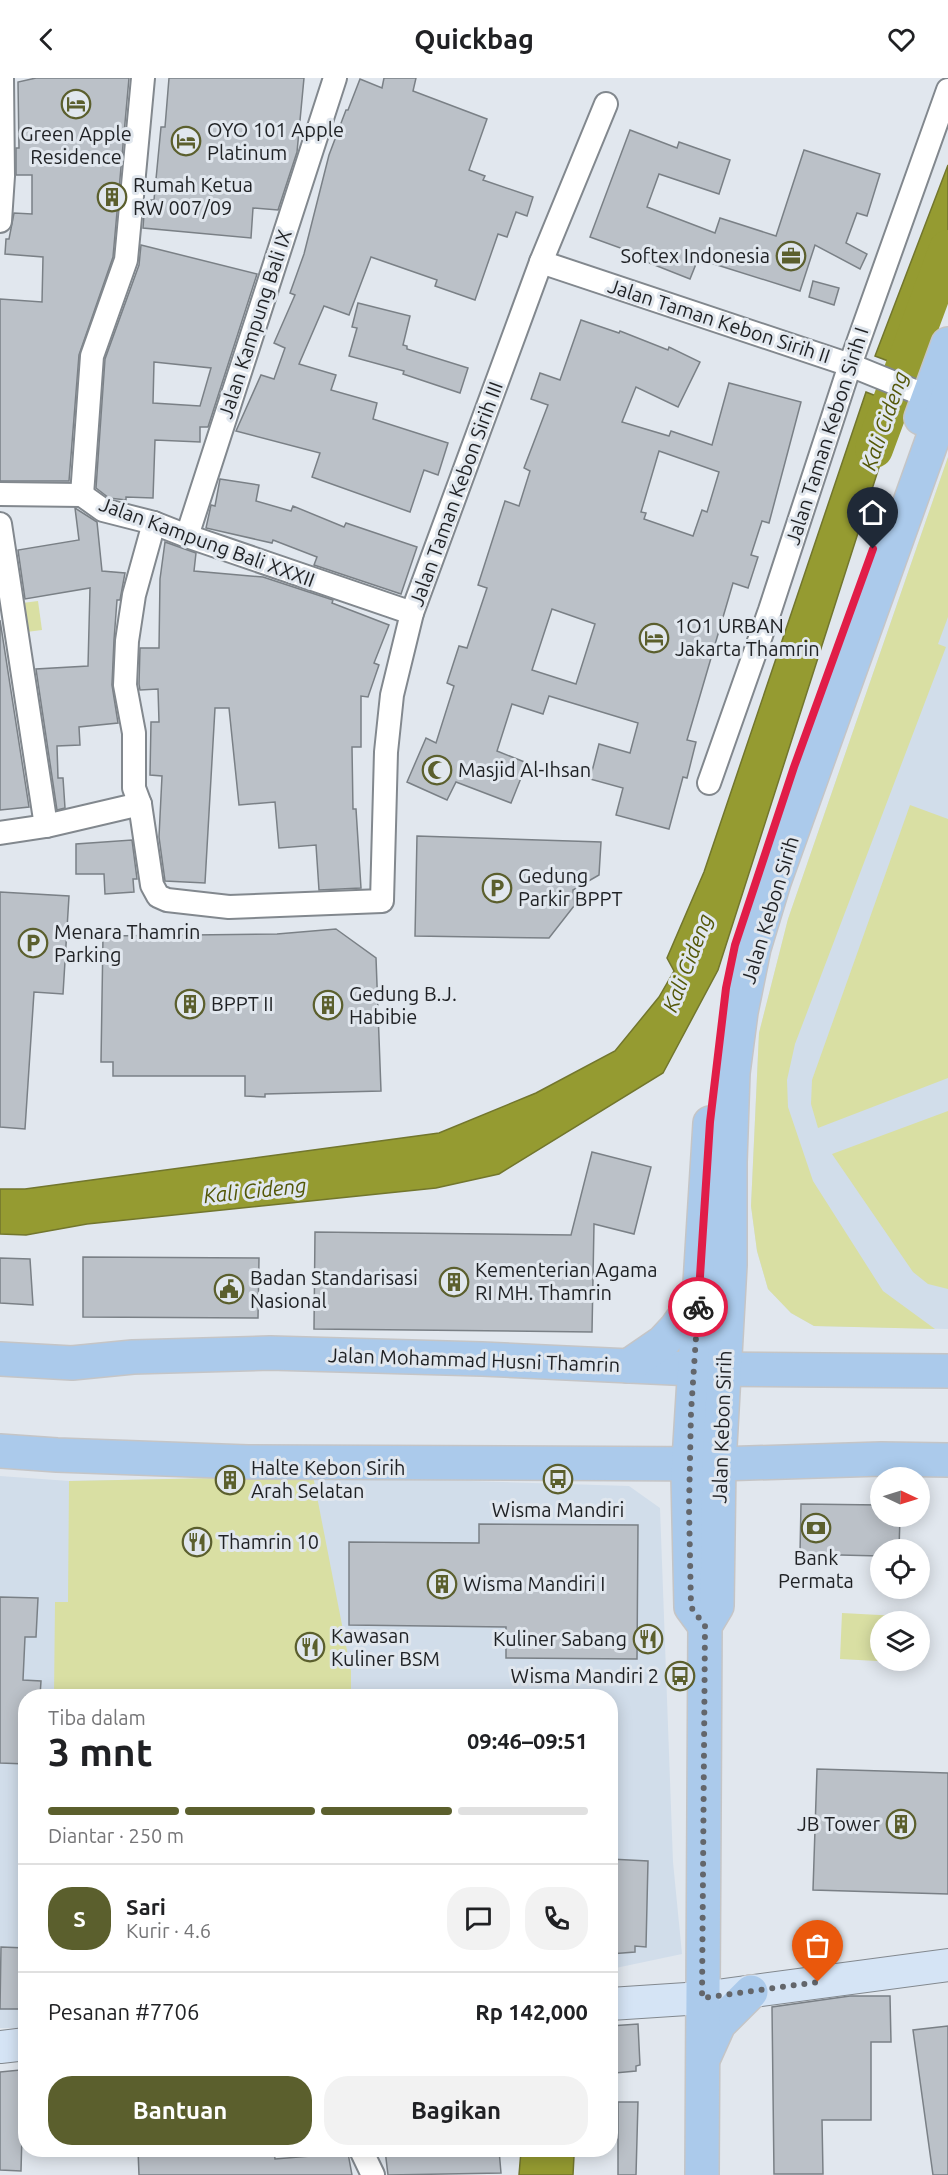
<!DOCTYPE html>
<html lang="id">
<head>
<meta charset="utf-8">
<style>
  body { margin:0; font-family:Ubuntu,sans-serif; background:#f2f2f2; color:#202124; height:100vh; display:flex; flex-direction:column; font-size:22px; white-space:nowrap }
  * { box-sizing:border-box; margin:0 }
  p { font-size:20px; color:#757577 }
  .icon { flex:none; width:33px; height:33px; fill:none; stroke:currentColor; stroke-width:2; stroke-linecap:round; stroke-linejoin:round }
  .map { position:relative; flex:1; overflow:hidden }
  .details { position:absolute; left:18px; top:1611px; width:600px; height:468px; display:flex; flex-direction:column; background:#fff; border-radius:24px; box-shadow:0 3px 15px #0003 }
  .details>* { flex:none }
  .needle { width:39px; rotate:94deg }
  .fabs { position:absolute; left:870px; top:1389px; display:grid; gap:12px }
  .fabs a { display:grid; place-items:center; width:60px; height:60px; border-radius:50%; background:#fff; box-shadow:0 3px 15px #0003; font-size:30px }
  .pin { position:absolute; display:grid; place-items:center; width:51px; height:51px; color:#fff; margin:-62px -26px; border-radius:50% 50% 50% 0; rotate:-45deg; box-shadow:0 0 6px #0007 }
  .pin .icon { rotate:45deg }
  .courier { position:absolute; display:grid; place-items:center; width:60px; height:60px; margin:-30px; border:4px solid #e11d48; border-radius:50%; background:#fff; color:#222; box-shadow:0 2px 8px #0007 }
  .head em { font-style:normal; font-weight:600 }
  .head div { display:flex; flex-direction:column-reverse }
  .head { display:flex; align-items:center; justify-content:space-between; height:102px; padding:0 30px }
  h1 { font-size:39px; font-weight:600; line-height:45px }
  .bar { display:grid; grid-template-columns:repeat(4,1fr); gap:9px 6px; align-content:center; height:72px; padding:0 30px }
  .bar i { height:8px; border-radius:4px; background:#e0e0e0 }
  .bar .selected { background:#5b5f2d }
  .bar p { grid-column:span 4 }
  .line { display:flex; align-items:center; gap:15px; padding:0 30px; border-top:2px solid #e0e0e0 }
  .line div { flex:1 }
  .round { display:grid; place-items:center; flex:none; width:63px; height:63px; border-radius:24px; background:#f2f2f2 }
  .cta { display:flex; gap:12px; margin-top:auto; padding:12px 30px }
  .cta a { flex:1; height:69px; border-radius:24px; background:#5b5f2d; color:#fff; font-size:24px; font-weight:600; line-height:69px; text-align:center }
  .cta a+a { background:#f2f2f2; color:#202124 }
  header { display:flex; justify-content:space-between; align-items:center; height:78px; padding:0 30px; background:#fff; font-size:27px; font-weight:600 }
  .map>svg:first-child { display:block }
  .built { fill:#d1ddea }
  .green { fill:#d9dfa3 }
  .water { fill:#959b31; stroke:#72762d; stroke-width:1.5 }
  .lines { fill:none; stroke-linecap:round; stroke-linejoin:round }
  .river { stroke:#959b31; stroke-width:38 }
  .building { fill:#bbc1c8; stroke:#7a8086; stroke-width:1.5; fill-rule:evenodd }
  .street-casing { stroke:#82888e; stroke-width:26 }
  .secondary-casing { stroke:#82888e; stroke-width:34 }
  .primary-casing { stroke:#c5c5c6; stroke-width:36 }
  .street { stroke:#fff; stroke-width:22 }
  .secondary { stroke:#d5e4f5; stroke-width:32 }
  .primary { stroke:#abcaeb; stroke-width:33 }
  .done { stroke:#63666b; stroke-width:6; stroke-dasharray:0 10.8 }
  .route { stroke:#e11d48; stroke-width:8 }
  .labels { text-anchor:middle; stroke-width:6; stroke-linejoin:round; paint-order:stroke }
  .poi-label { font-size:20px; fill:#1f2124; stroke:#e1e7ee; text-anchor:start }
  .street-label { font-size:20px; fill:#1f2124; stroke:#e1e7ee }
  .water-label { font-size:21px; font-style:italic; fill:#535707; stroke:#e1e7ee }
</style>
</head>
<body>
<header><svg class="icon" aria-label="back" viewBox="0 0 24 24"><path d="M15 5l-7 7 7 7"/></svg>Quickbag<svg class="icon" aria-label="heart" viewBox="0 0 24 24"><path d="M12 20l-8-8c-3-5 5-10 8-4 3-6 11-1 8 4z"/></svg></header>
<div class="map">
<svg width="948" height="2097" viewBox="0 0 948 2097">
  <rect width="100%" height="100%" fill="#e1e7ee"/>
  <g class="built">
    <path d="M948 379V1251L814 1248 791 1235 768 1211 757 1173 751 1128 759 955 788 841Z"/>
    <path d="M0 1398 69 1403 313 1398 629 1408 660 1430 673 1784 682 1876 611 1891 610 1618H26L25 1950H0Z"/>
  </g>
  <g class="green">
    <path d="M948 379V539L938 566 946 569 795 966 787 1002 788 1029 813 1103 883 1213 935 1251 814 1248 791 1235 768 1211 757 1173 751 1128 759 955 788 841Z"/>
    <path d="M38 523 42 552 11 556 7 527Z"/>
    <path d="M910 727 948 741V1000L818 1050 811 1026 812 1002Z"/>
    <path d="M948 1033V1211L928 1206 913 1194 832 1076Z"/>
    <path d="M313 1398 351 1593V1618H54L55 1524H68L69 1403Z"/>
    <path d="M842 1535 917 1539V1543L880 1544V1582L914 1583V1585L840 1581Z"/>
  </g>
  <g class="water">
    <path d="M948 87V192L909 291 875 278Z"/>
    <path d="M866 314 899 327 718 892 663 995 499 1096 436 1110 87 1146 26 1157 0 1156V1111H25L439 1055 536 1015 615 973 659 919 674 893 667 880 704 794Z"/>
    <path d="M521 2073 574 2078 573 2097H519Z"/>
  </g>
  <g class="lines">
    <path class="river" d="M874 371 948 171"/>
  </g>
  <g class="building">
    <path d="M36 0H129L113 179 79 277 69 403H0V221L42 224 43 179 5 176 6 161H9L14 135 32 136V97H16V70H19L18 4Z"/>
    <path d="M169 0H304L297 74 278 132 253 130 251 160 143 150 145 122H154L161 49H165Z"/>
    <path d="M384 0H416L413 13 487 41 469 92 485 98 483 102 533 119 527 138 516 134 507 159 498 156 475 222 435 208 437 202 371 179 349 237 324 228 299 286 336 297 331 312 377 325 373 341 448 365 438 397 424 392 410 434 312 399 320 375 236 353 261 297 274 301 285 270 274 265 295 217 290 215 304 176 329 77 346 32H348L360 1 382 10Z"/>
    <path d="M630 52 677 70 679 64 730 82 719 116 659 96 647 129 715 155 720 140 776 158 804 72 880 96 867 138 857 135 846 165 867 176 860 191 815 167 800 213 698 181 690 201 647 184 648 180 590 159Z"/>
    <path d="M141 167 257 196 208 349H200V364L155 362 153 420 126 419V422L109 420 96 410 105 281 139 187ZM154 284 211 290 200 328 153 325Z"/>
    <path d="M813 203 839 210 834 227 809 219Z"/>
    <path d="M358 225 410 238 403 267 407 268V271L468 290 460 315 403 296 404 293 349 278 357 250 352 249Z"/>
    <path d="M581 242 619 255 620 253 668 272 669 269 700 284 678 329 636 309 622 344 669 358 671 353 712 367 729 305 801 324 769 445 762 443 751 477 758 479 748 510 733 505 687 662 696 664 687 700 683 699 669 751 616 737 623 710 590 701 599 666 630 675 638 645 549 618 543 636 512 626 497 673 527 685 511 725 456 704 447 722 407 704 426 660 436 665 454 608 447 605 459 568 467 570 487 510 478 507 505 423 519 428 530 393 524 390 548 327 531 321 540 295 560 302ZM659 373 719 394 707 434 702 432 693 458 644 441 646 435 641 434ZM552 531 595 546 576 606 532 592Z"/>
    <path d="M220 401 259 407 256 423 291 433 293 428 344 449 346 445 417 469 401 516 314 487 317 479 273 462 272 465 206 450 211 427 215 428Z"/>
    <path d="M75 430 97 444 102 493 125 495 120 522H117L114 562 112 607 118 645 79 649 80 667 57 668 58 700H63L65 730 57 732 36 591 88 588 90 510 25 521 18 472 79 462Z"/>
    <path d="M165 464 196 475 194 493 263 499 333 522 332 525 389 547 374 585 379 587 368 619 361 618V669H352L353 731H356L361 810 319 812 316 767 279 770 275 724 239 727 229 630H215L205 805 165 803 159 759 162 698 150 697 151 644H159L158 611 140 612 139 606 140 570H159L160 501Z"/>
    <path d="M0 542 29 729 0 732Z"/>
    <path d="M417 758 601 764 599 797 573 812 574 828 549 860 415 858Z"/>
    <path d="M132 762 137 801H133L134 814 105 816 104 796H76V766Z"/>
    <path d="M0 814 69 818 63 916 34 914 25 1051 0 1049Z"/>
    <path d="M336 851 376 880 381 1013 265 1016V1019L245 1018V998H113V984H101L103 858 277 856Z"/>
    <path d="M592 1074 651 1089 634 1156 594 1146 592 1254 314 1251 315 1154 571 1157Z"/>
    <path d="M83 1179 259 1180 258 1240 83 1239Z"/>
    <path d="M0 1180 30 1181 33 1227 0 1225Z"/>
    <path d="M801 1426 880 1427V1438H900L899 1472H880V1478L800 1476Z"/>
    <path d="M479 1446 638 1447 637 1581 506 1580V1549L349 1547V1464L479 1465Z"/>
    <path d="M0 1519 38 1520 36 1559H25L23 1602 41 1603 40 1618H26V1686L0 1685Z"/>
    <path d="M817 1691 948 1695V1816L813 1812Z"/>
    <path d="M610 1781 648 1783 646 1869 635 1868V1874L610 1876Z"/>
    <path d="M1 1869 26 1870V1931H0Z"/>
    <path d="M850 1918H890L891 1964H871V2042H822L823 2096H774L772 1929Z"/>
    <path d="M638 1946 640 1987 636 1988V1993L615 1995 613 1969H610V1948Z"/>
    <path d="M948 1948V2097H933L913 1952Z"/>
    <path d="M20 1992 23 2020 21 2093 0 2092V1994Z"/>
    <path d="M618 2024H638L636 2097H618Z"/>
    <path d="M138 2072H274L275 2081 348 2075 352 2097H139Z"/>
    <path d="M385 2072H499L501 2095 388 2097Z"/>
  </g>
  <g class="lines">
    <g class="street-casing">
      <g id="street">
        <path d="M0 143 3 98 2 0"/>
        <path d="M541 184 850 287 929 319"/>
        <path d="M0 416 82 417 103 432 154 445 187 458 412 535"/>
        <path d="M82 417 92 278 126 182 143 0"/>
        <path d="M154 445 134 517 127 563 125 607 134 655V710L140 726 152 807 158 818 167 822 229 829 382 823 386 674 392 617 412 535 541 184 606 26"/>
        <path d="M0 446 46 748"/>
        <path d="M187 458 335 0"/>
        <path d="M709 705 770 532 850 287 948 12"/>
        <path d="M0 755 46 748 140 726"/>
        <path d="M361 2072 373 2097"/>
      </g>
    </g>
    <g class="secondary-casing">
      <g id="secondary">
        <path d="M610 1926 702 1920 948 1887"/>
        <path d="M0 1969 26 1966"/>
      </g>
    </g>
    <g class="primary-casing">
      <g id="primary">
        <path d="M921 340 948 266"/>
        <path d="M0 1281 72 1285 133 1279 270 1275 482 1281 694 1291 948 1293"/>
        <path d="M628 1288 663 1264 676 1250 699 1218"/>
        <path d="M0 1373 57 1377 248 1384 719 1386 881 1381 948 1382"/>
        <path d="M705 1548 691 1529 688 1398 710 1045"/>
        <path d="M705 1977 719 1946 751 1914"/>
        <path d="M702 2097 705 1548 717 1528 719 1386 730 1187V1084L733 995 741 934 754 870 774 804 948 318"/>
      </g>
    </g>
    <use href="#street" class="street"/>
    <use href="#secondary" class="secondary"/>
    <use href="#primary" class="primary"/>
  </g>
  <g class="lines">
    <path class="done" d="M698 1229 691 1334 689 1429 691 1529 705 1548 702 1920 818 1904"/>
    <path class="route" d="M698 1229 710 1044 726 910 735 867 794 689 873 471"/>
  </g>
  <defs>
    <g id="hotel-ring" transform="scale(1.5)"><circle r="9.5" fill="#e1e7ee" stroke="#5b5f2d" stroke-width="1.5"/><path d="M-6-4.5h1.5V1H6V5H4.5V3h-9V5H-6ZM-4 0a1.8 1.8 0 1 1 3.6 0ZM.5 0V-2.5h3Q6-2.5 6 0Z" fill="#5b5f2d"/></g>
    <g id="building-ring" transform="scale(1.5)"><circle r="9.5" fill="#e1e7ee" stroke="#5b5f2d" stroke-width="1.5"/><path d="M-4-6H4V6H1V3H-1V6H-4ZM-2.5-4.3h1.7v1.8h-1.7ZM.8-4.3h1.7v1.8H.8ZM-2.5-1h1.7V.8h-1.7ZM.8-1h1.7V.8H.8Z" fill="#5b5f2d"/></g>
    <g id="office-ring" transform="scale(1.5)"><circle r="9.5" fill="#e1e7ee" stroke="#5b5f2d" stroke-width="1.5"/><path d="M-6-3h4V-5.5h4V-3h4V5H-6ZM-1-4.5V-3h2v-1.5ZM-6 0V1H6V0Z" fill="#5b5f2d"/></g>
    <g id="mosque-ring" transform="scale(1.5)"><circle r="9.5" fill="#e1e7ee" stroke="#5b5f2d" stroke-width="1.5"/><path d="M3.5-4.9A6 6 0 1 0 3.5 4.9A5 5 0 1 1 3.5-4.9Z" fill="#5b5f2d"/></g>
    <g id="parking-ring" transform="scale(1.5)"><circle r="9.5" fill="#e1e7ee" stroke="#5b5f2d" stroke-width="1.5"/><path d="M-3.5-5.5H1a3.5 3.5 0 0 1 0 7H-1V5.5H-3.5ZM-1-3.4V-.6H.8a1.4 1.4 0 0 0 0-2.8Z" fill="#5b5f2d"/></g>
    <g id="civic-ring" transform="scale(1.5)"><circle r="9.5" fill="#e1e7ee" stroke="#5b5f2d" stroke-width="1.5"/><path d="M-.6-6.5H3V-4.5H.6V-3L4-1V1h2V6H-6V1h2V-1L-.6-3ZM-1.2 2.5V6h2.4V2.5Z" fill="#5b5f2d"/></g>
    <g id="bus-ring" transform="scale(1.5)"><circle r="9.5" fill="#e1e7ee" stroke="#5b5f2d" stroke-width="1.5"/><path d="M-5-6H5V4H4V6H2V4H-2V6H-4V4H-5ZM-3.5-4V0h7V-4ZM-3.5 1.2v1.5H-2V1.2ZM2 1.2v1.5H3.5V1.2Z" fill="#5b5f2d"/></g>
    <g id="bank-ring" transform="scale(1.5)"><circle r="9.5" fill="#e1e7ee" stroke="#5b5f2d" stroke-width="1.5"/><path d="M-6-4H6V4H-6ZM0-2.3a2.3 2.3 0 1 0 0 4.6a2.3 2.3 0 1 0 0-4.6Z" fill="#5b5f2d"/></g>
    <g id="restaurant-ring" transform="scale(1.5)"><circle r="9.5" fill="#e1e7ee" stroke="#5b5f2d" stroke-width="1.5"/><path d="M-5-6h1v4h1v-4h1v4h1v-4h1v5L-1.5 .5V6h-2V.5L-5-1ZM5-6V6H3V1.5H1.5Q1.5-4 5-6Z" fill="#5b5f2d"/></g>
  </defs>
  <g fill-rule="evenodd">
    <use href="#hotel-ring" x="76" y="26"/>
    <use href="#hotel-ring" x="186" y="63"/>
    <use href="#building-ring" x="112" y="119"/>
    <use href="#office-ring" x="791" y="178"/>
    <use href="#hotel-ring" x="654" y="560"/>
    <use href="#mosque-ring" x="437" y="692"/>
    <use href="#parking-ring" x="497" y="810"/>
    <use href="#parking-ring" x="33" y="865"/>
    <use href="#building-ring" x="190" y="926"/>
    <use href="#building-ring" x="328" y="927"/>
    <use href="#building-ring" x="454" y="1204"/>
    <use href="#civic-ring" x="229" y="1211"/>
    <use href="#bus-ring" x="558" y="1401"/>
    <use href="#building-ring" x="230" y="1402"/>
    <use href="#bank-ring" x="816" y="1450"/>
    <use href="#restaurant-ring" x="197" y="1464"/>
    <use href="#building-ring" x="442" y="1506"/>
    <use href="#restaurant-ring" x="648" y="1561"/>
    <use href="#restaurant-ring" x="310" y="1569"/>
    <use href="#bus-ring" x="680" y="1598"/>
    <use href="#building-ring" x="901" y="1746"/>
  </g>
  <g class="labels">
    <g class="poi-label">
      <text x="207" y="59">OYO 101 Apple<tspan x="207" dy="23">Platinum</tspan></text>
      <text x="76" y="63" text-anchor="middle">Green Apple<tspan x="76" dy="23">Residence</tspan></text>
      <text x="133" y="114">Rumah Ketua<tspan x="133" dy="23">RW 007/09</tspan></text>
      <text x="770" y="185" text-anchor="end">Softex Indonesia</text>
      <text x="675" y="555">1O1 URBAN<tspan x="675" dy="23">Jakarta Thamrin</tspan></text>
      <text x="458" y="699">Masjid Al-Ihsan</text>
      <text x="518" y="805">Gedung<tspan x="518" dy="23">Parkir BPPT</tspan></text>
      <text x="54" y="861">Menara Thamrin<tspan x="54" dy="23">Parking</tspan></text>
      <text x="349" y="923">Gedung B.J.<tspan x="349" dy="23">Habibie</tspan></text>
      <text x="211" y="933">BPPT II</text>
      <text x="475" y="1199">Kementerian Agama<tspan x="475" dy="23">RI MH. Thamrin</tspan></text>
      <text x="250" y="1207">Badan Standarisasi<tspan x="250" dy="23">Nasional</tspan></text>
      <text x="251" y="1397">Halte Kebon Sirih<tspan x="251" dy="23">Arah Selatan</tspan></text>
      <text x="558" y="1439" text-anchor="middle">Wisma Mandiri</text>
      <text x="218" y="1471">Thamrin 10</text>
      <text x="816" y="1487" text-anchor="middle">Bank<tspan x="816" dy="23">Permata</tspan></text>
      <text x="463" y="1513">Wisma Mandiri I</text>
      <text x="331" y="1565">Kawasan<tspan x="331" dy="23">Kuliner BSM</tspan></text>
      <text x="627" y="1568" text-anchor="end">Kuliner Sabang</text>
      <text x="659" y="1605" text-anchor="end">Wisma Mandiri 2</text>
      <text x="880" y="1753" text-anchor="end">JB Tower</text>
    </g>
    <g class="street-label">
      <text transform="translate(719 243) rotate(18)" y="7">Jalan Taman Kebon Sirih II</text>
      <text transform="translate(255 246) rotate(-72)" y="7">Jalan Kampung Bali IX</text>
      <text transform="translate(827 358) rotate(-72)" y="7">Jalan Taman Kebon Sirih I</text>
      <text transform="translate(456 416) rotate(-70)" y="7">Jalan Taman Kebon Sirih III</text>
      <text transform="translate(207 464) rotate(20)" y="7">Jalan Kampung Bali XXXII</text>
      <text transform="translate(770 832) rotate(-73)" y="7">Jalan Kebon Sirih</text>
      <text transform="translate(474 1282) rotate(2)" y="7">Jalan Mohammad Husni Thamrin</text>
      <text transform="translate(722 1349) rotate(-88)" y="7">Jalan Kebon Sirih</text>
    </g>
    <g class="water-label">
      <text transform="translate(885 343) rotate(-71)" y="7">Kali Cideng</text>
      <text transform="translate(688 885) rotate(-69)" y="7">Kali Cideng</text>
      <text transform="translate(255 1113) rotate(-6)" y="7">Kali Cideng</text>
    </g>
  </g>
</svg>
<div class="fabs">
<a><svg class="needle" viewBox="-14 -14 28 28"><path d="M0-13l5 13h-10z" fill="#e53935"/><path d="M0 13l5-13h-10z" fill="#757577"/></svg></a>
<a><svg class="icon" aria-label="locate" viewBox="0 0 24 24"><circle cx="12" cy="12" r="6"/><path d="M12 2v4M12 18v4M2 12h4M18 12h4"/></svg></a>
<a><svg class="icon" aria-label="layers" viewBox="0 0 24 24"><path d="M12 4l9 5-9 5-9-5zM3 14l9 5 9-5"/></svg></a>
</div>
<div class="pin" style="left:818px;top:1904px;background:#ea580c"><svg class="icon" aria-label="bag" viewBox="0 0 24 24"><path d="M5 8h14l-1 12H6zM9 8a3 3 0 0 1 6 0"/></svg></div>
<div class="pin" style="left:873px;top:471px;background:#1f2937"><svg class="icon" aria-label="home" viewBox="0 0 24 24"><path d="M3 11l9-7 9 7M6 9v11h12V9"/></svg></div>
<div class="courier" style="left:698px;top:1229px"><svg class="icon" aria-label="bike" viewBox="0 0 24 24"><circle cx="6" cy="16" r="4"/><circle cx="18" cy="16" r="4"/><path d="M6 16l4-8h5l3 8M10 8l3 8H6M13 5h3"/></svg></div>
<section class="details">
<div class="head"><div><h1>3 mnt</h1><p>Tiba dalam</p></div><em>09:46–09:51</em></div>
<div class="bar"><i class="selected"></i><i class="selected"></i><i class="selected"></i><i></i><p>Diantar · 250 m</p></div>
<div class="line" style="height:108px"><b class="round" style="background:#5b5f2d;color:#fff">S</b><div><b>Sari</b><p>Kurir · 4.6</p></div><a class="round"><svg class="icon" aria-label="chat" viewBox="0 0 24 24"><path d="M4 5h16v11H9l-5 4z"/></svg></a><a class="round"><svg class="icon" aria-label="phone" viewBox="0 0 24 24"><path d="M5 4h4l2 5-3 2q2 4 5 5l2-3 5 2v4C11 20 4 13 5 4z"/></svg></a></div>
<div class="line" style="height:78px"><div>Pesanan #7706</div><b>Rp 142,000</b></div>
<div class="cta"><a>Bantuan</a><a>Bagikan</a></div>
</section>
</div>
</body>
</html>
